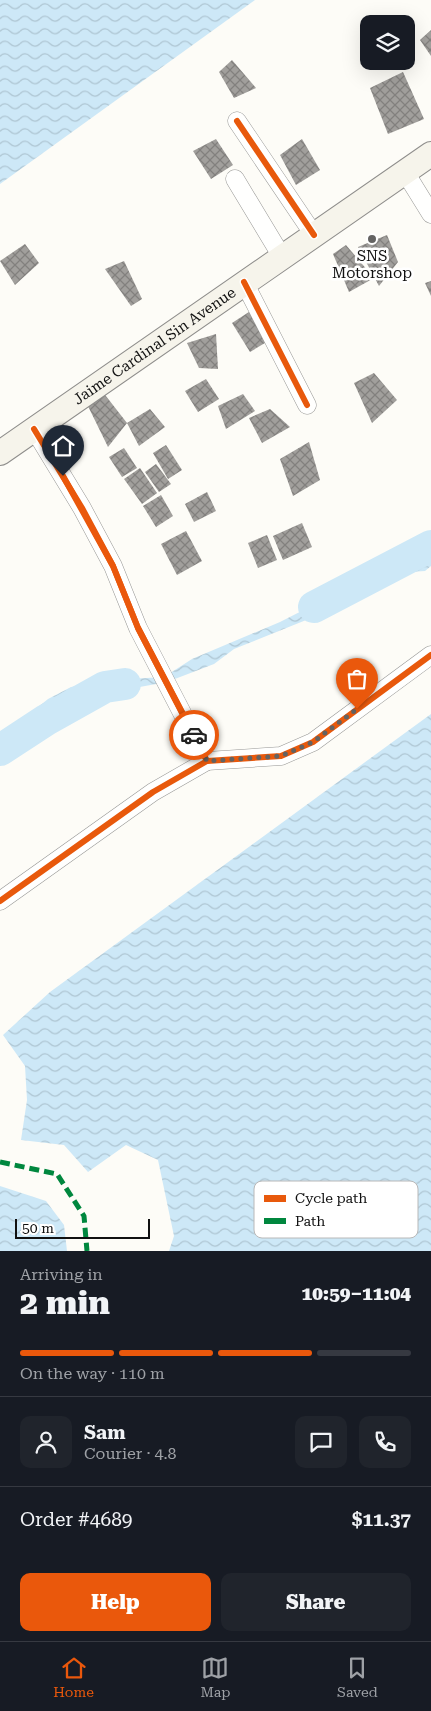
<!DOCTYPE html>
<html lang="en">
<head>
<meta charset="utf-8">
<style>
  body { margin:0; font-family:"Roboto Serif",serif; background:#20242c; color:#f1f3f6; height:100vh; display:flex; flex-direction:column; font-size:19px; white-space:nowrap }
  * { box-sizing:border-box; margin:0 }
  p { font-size:16px; color:#9ea1a6 }
  .icon { flex:none; width:28px; height:28px; fill:none; stroke:currentColor; stroke-width:2; stroke-linecap:round; stroke-linejoin:round }
  .map { position:relative; height:1251px; overflow:hidden }
  .panel { display:flex; flex-direction:column; background:#171b24; flex:1 }
  .panel>* { flex:none }
  .fabs { position:absolute; left:360px; top:15px; display:grid; gap:10px }
  .fabs a { display:grid; place-items:center; width:55px; height:55px; border-radius:10px; background:#171b24; box-shadow:0 5px 20px #0002; font-size:25px }
  .scale { position:absolute; left:15px; bottom:12px; width:135px; box-sizing:border-box; padding-left:5px; border:2px solid #111; border-top:0; font-size:14px; line-height:18px; white-space:nowrap; color:#111; -webkit-text-stroke:4px #fff; paint-order:stroke }
  .pin { position:absolute; display:grid; place-items:center; width:42px; height:42px; color:#fff; margin:-51px -21px; border-radius:50% 50% 50% 0; rotate:-45deg; box-shadow:0 0 5px #0007 }
  .pin .icon { rotate:45deg }
  .courier { position:absolute; display:grid; place-items:center; width:50px; height:50px; margin:-25px; border:4px solid #ea580c; border-radius:50%; background:#fff; color:#222; box-shadow:0 1px 6px #0007 }
  .overview em { font-style:normal; font-weight:800 }
  .overview div { display:flex; flex-direction:column-reverse }
  .overview { display:flex; align-items:center; justify-content:space-between; height:85px; padding:0 20px }
  h1 { font-size:32px; font-weight:800; line-height:38px }
  .bar { display:grid; grid-template-columns:repeat(4,1fr); gap:8px 5px; align-content:center; height:60px; padding:0 20px }
  .bar i { height:6px; border-radius:4px; background:#363941 }
  .bar .selected { background:#ea580c }
  .bar p { grid-column:span 4 }
  .line { display:flex; align-items:center; gap:12px; padding:0 20px; border-top:1px solid #363941 }
  .line div { flex:1 }
  .round { display:grid; place-items:center; flex:none; width:52px; height:52px; border-radius:10px; background:#20242c }
  .primary-button { display:flex; gap:10px; margin-top:auto; padding:10px 20px }
  .primary-button a { flex:1; height:58px; border-radius:10px; background:#ea580c; color:#fff; font-size:20px; font-weight:800; line-height:58px; text-align:center }
  .primary-button a+a { background:#20242c; color:#f1f3f6 }
  .dock { display:flex; justify-content:space-around; align-items:center; height:70px; border-top:1px solid #363941; background:#171b24; font-size:14px; color:#9ea1a6 }
  .dock a { display:grid; justify-items:center; gap:2px }
  .dock .selected { color:#ea580c }
  .map>svg:first-child { display:block }
  .water { fill:url(#water-waves) }
  .lines { fill:none; stroke-linecap:round; stroke-linejoin:round }
  .river { stroke:#cde8f7; stroke-width:32 }
  .building { fill:url(#building-cross-hatch) }
  .minor-casing { stroke:#979795; stroke-width:19 }
  .secondary-casing { stroke:#8e8d8b; stroke-width:26 }
  .minor { stroke:#fffffe; stroke-width:18 }
  .secondary { stroke:#f6f4eb; stroke-width:24 }
  .quiet { stroke:#00873e; stroke-width:5; stroke-dasharray:10 5; stroke-linecap:butt }
  .cycleway-casing { stroke:#fff; stroke-width:9 }
  .cycleway { stroke:#e8590c; stroke-width:6 }
  .done { stroke:#646362; stroke-width:5; stroke-dasharray:0 9 }
  .route { stroke:#ea580c; stroke-width:6 }
  .poi-dot { fill:#646362; stroke:#fff; stroke-width:2 }
  .labels { text-anchor:middle; stroke-width:5; stroke-linejoin:round; paint-order:stroke }
  .poi-label { font-size:15px; fill:#111; stroke:#fff }
  .street-label { font-size:15px; fill:#111; stroke:#fff }
  .key { fill:#fff; stroke:#b8b8b8; stroke-width:1 }
  .key-label { font-size:14px; fill:#111 }
</style>
</head>
<body>
<div class="map">
<svg width="431" height="1251" viewBox="0 0 431 1251">
  <defs>
    <pattern id="water-waves" width="16" height="10" patternUnits="userSpaceOnUse" patternTransform="scale(1.25)"><rect width="16" height="10" fill="#cde8f7"/><path d="M0 5q4-4 8 0t8 0" fill="none" stroke="#afc6d3"/></pattern>
    <pattern id="building-cross-hatch" width="8" height="8" patternUnits="userSpaceOnUse" patternTransform="scale(1.25)"><rect width="8" height="8" fill="#a19f9c"/><path d="M0 0l8 8M0 8l8-8" fill="none" stroke="#82807e"/></pattern>
  </defs>
  <rect width="100%" height="100%" fill="#fdfcf7"/>
  <g class="water">
    <path d="M0 0H255L0 184Z"/>
    <path d="M418 546 431 549V566L425 571 410 572 341 606 234 649 214 664 167 682 96 695 73 701 46 712 28 726 0 751V738L48 699 71 687 111 680 164 677 192 659 280 622 335 594 390 572Z"/>
    <path d="M431 714V1251H169L174 1236 158 1160 126 1145 88 1172 64 1145 21 1140 27 1100 25 1066 3 1035 50 992Z"/>
    <path d="M0 1186 46 1201 64 1225 67 1251H0Z"/>
  </g>
  <g class="lines">
    <g class="river">
      <path d="M314 607 431 546"/>
      <path d="M0 750 46 720 105 687 125 684"/>
    </g>
  </g>
  <g class="building">
    <path d="M431 30V56L420 40Z"/>
    <path d="M232 60 256 88 234 98 219 72Z"/>
    <path d="M403 72 424 119 388 134 370 88Z"/>
    <path d="M216 139 233 165 211 179 193 151Z"/>
    <path d="M302 139 320 170 296 185 280 155Z"/>
    <path d="M387 235 398 262 379 286 358 247Z"/>
    <path d="M25 244 39 263 15 285 0 261Z"/>
    <path d="M346 245 374 278 349 292 333 254Z"/>
    <path d="M124 261 142 299 131 306 105 269Z"/>
    <path d="M431 281V296L425 283Z"/>
    <path d="M252 310 270 340 250 352 232 323Z"/>
    <path d="M216 334 218 369 199 368 187 343Z"/>
    <path d="M374 373 397 400 372 423 354 383Z"/>
    <path d="M206 379 219 399 198 412 185 391Z"/>
    <path d="M102 391 127 423 150 409 165 427 139 446 127 423 108 447 85 400Z"/>
    <path d="M243 394 255 411 226 429 218 406Z"/>
    <path d="M270 409 290 427 262 443 249 418Z"/>
    <path d="M309 442 320 480 293 496 280 459Z"/>
    <path d="M166 445 182 470 168 479 153 453Z"/>
    <path d="M124 448 137 468 122 477 109 457Z"/>
    <path d="M156 464 171 484 159 492 145 472Z"/>
    <path d="M140 468 157 493 142 504 124 479Z"/>
    <path d="M207 492 216 511 194 522 185 504Z"/>
    <path d="M161 495 173 516 156 527 143 506Z"/>
    <path d="M302 523 312 547 283 560 273 536Z"/>
    <path d="M186 531 202 561 177 575 161 544Z"/>
    <path d="M267 535 277 560 258 568 248 543Z"/>
  </g>
  <g class="lines">
    <g class="minor-casing">
      <g id="minor">
        <path d="M237 121 314 235"/>
        <path d="M405 172 431 214"/>
        <path d="M235 179 282 257"/>
        <path d="M244 282 307 405"/>
        <path d="M207 761 281 756 313 742 431 655"/>
        <path d="M0 901 153 792 207 761 138 628 113 566 82 508 34 429"/>
      </g>
    </g>
    <g class="secondary-casing">
      <g id="secondary">
        <path id="s1" d="M0 453 431 154"/>
      </g>
    </g>
    <use href="#minor" class="minor"/>
    <use href="#secondary" class="secondary"/>
    <path class="quiet" d="M0 1162 57 1174 84 1216 87 1251"/>
    <g class="cycleway-casing">
      <g id="cycleway">
        <path d="M237 121 314 235"/>
        <path d="M244 282 307 405"/>
        <path d="M207 761 281 756 313 742 431 655"/>
        <path d="M0 901 153 792 207 761 138 628 113 566 82 508 34 429"/>
      </g>
    </g>
    <use href="#cycleway" class="cycleway"/>
  </g>
  <g class="lines">
    <path class="done" d="M194 735 207 761 281 756 313 742 357 709"/>
    <path class="route" d="M63 476 113 566 138 628 194 735"/>
  </g>
  <circle class="poi-dot" cx="372" cy="239" r="5"/>
  <g class="labels">
    <g class="poi-label">
      <text x="372" y="261">SNS<tspan x="372" dy="17">Motorshop</tspan></text>
    </g>
    <g class="street-label">
      <text dy="5" stroke="none"><textPath href="#s1" startOffset="188">Jaime Cardinal Sin Avenue</textPath></text>
    </g>
  </g>
  <rect x="254" y="1181" width="164" height="57" rx="8" class="key"/>
  <rect x="264" y="1195" width="22" height="7" fill="#e8590c"/>
  <rect x="264" y="1218" width="22" height="6" fill="#00873e"/>
  <g class="key-label">
    <text x="295" y="1203">Cycle path</text>
    <text x="295" y="1226">Path</text>
  </g>
</svg>
<div class="fabs">
<a><svg class="icon" aria-label="layers" viewBox="0 0 24 24"><path d="M12 4l9 5-9 5-9-5zM3 14l9 5 9-5"/></svg></a>
</div>
<div class="scale">50 m</div>
<div class="pin" style="left:357px;top:709px;background:#ea580c"><svg class="icon" aria-label="bag" viewBox="0 0 24 24"><path d="M5 8h14l-1 12H6zM9 8a3 3 0 0 1 6 0"/></svg></div>
<div class="pin" style="left:63px;top:476px;background:#1f2937"><svg class="icon" aria-label="home" viewBox="0 0 24 24"><path d="M3 11l9-7 9 7M6 9v11h12V9"/></svg></div>
<div class="courier" style="left:194px;top:735px"><svg class="icon" aria-label="car" viewBox="0 0 24 24"><path d="M5 17H2v-5l4-1 3-4h7l3 4 3 1v5h-3M9 17h6M6 11h13"/><circle cx="7" cy="17" r="2"/><circle cx="17" cy="17" r="2"/></svg></div>
</div>
<section class="panel">
<div class="overview"><div><h1>2 min</h1><p>Arriving in</p></div><em>10:59–11:04</em></div>
<div class="bar"><i class="selected"></i><i class="selected"></i><i class="selected"></i><i></i><p>On the way · 110 m</p></div>
<div class="line" style="height:90px"><a class="round"><svg class="icon" aria-label="person" viewBox="0 0 24 24"><circle cx="12" cy="8" r="4"/><path d="M4 21q1-7 8-7t8 7"/></svg></a><div><b>Sam</b><p>Courier · 4.8</p></div><a class="round"><svg class="icon" aria-label="chat" viewBox="0 0 24 24"><path d="M4 5h16v11H9l-5 4z"/></svg></a><a class="round"><svg class="icon" aria-label="phone" viewBox="0 0 24 24"><path d="M5 4h4l2 5-3 2q2 4 5 5l2-3 5 2v4C11 20 4 13 5 4z"/></svg></a></div>
<div class="line" style="height:65px"><div>Order #4689</div><b>$11.37</b></div>
<div class="primary-button"><a>Help</a><a>Share</a></div>
</section>
<nav class="dock">
<a class="selected"><svg class="icon" aria-label="home" viewBox="0 0 24 24"><path d="M3 11l9-7 9 7M6 9v11h12V9"/></svg>Home</a>
<a><svg class="icon" aria-label="map" viewBox="0 0 24 24"><path d="M3 6l6-2 6 2 6-2v14l-6 2-6-2-6 2zM9 4v14M15 6v14"/></svg>Map</a>
<a><svg class="icon" aria-label="saved" viewBox="0 0 24 24"><path d="M7 4h10v16l-5-4-5 4z"/></svg>Saved</a>
</nav>
</body>
</html>
